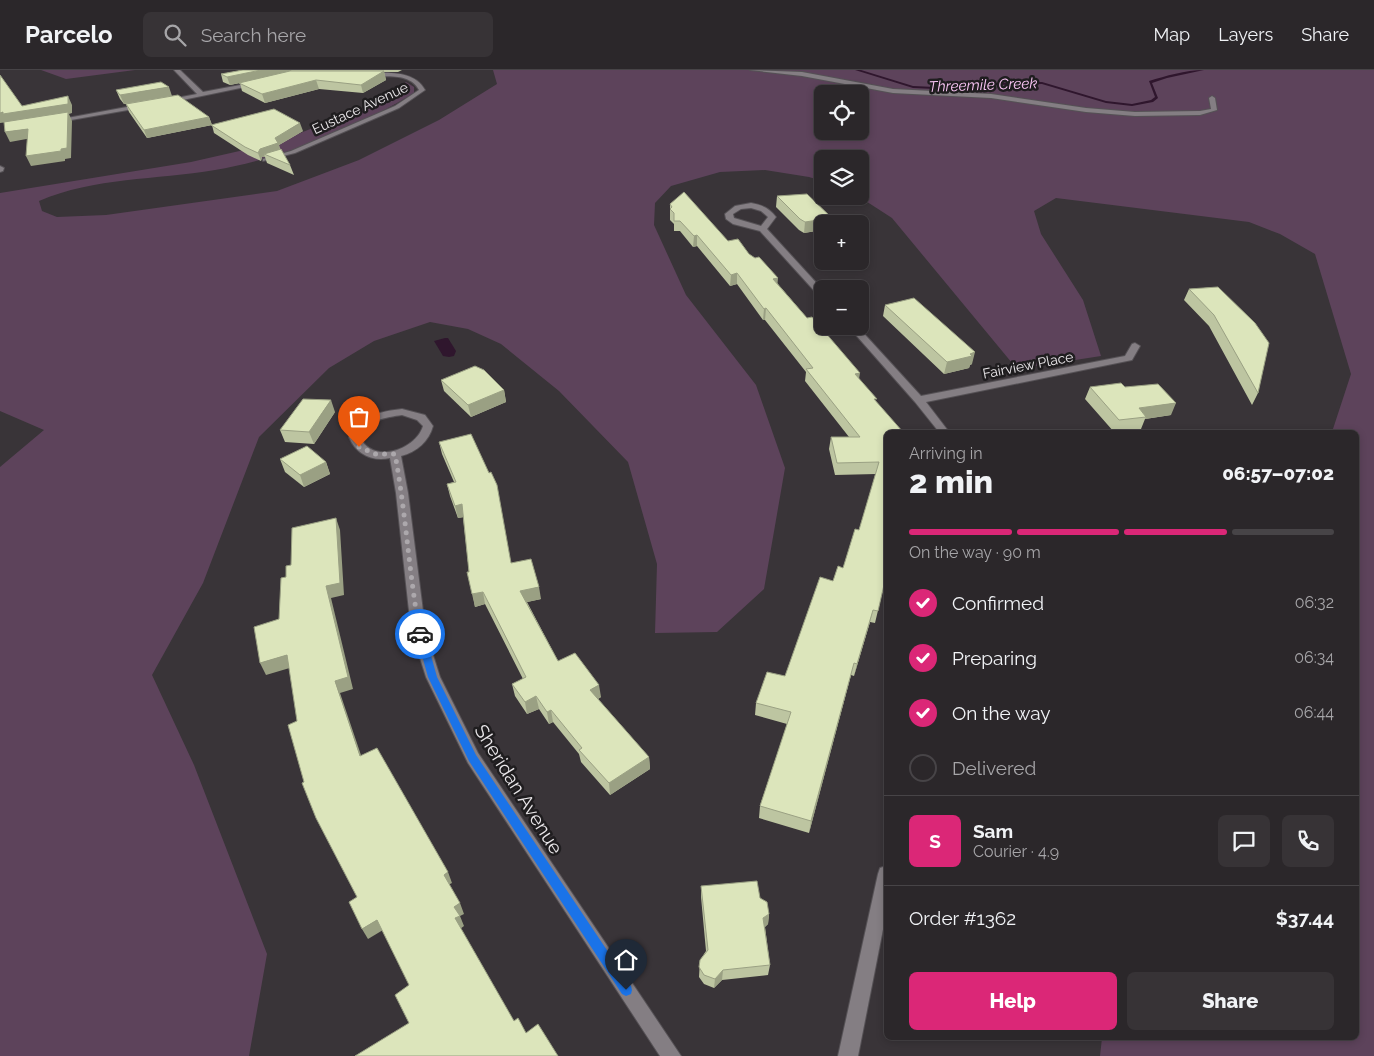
<!DOCTYPE html>
<html lang="en">
<head>
<meta charset="utf-8">
<style>
  body { margin:0; font-family:Raleway,sans-serif; background:#373336; color:#f1f3f6; height:100vh; display:flex; flex-direction:column; font-size:19px; white-space:nowrap }
  * { box-sizing:border-box; margin:0 }
  p { font-size:16px; color:#a6a5a8 }
  .icon { flex:none; width:28px; height:28px; fill:none; stroke:currentColor; stroke-width:2; stroke-linecap:round; stroke-linejoin:round }
  .map { position:relative; flex:1; overflow:hidden }
  .drawer { position:absolute; left:884px; top:360px; width:475px; height:610px; display:flex; flex-direction:column; background:#2b272a; border-radius:8px; box-shadow:0 2px 8px #0003,0 0 0 1px #474447 }
  .drawer>* { flex:none }
  .buttons { position:absolute; left:814px; top:15px; display:grid; gap:10px }
  .buttons a { display:grid; place-items:center; width:55px; height:55px; border-radius:8px; background:#2b272a; box-shadow:0 2px 8px #0003,0 0 0 1px #474447; font-size:25px }
  .pin { position:absolute; display:grid; place-items:center; width:42px; height:42px; color:#fff; margin:-51px -21px; border-radius:50% 50% 50% 0; rotate:-45deg; box-shadow:0 0 5px #0007 }
  .pin .icon { rotate:45deg }
  .courier { position:absolute; display:grid; place-items:center; width:50px; height:50px; margin:-25px; border:4px solid #1a73e8; border-radius:50%; background:#fff; color:#222; box-shadow:0 1px 6px #0007 }
  .summary em { font-style:normal; font-weight:800 }
  .summary div { display:flex; flex-direction:column-reverse }
  .summary { display:flex; align-items:center; justify-content:space-between; height:85px; padding:0 25px }
  h1 { font-size:32px; font-weight:800; line-height:38px }
  .bar { display:grid; grid-template-columns:repeat(4,1fr); gap:8px 5px; align-content:center; height:60px; padding:0 25px }
  .bar i { height:6px; border-radius:4px; background:#474447 }
  .bar .on { background:#db2777 }
  .bar p { grid-column:span 4 }
  .line { display:flex; align-items:center; gap:12px; padding:0 25px; border-top:1px solid #474447 }
  .line div { flex:1 }
  .round { display:grid; place-items:center; flex:none; width:52px; height:52px; border-radius:8px; background:#373336 }
  ol { padding:0 25px; list-style:none }
  li { display:flex; align-items:center; gap:15px; height:55px }
  li p { margin-inline-start:auto }
  li .icon { padding:5px; border-radius:50%; background:#db2777; color:#fff; stroke-width:4 }
  li:last-child { color:#a6a5a8 }
  li i { width:28px; height:28px; border:2px solid #474447; border-radius:50% }
  .button { display:flex; gap:10px; margin-top:auto; padding:10px 25px }
  .button a { flex:1; height:58px; border-radius:8px; background:#db2777; color:#fff; font-size:20px; font-weight:800; line-height:58px; text-align:center }
  .button a+a { background:#373336; color:#f1f3f6 }
  header { display:flex; align-items:center; gap:30px; box-sizing:border-box; height:70px; padding:0 25px; background:#2b272a; border-bottom:1px solid #474447 }
  header strong { font-size:24px }
  nav { display:flex; gap:28px; margin-inline-start:auto; font-size:18px }
  .search { width:350px; height:45px; background:#373336; display:flex; align-items:center; gap:12px; box-sizing:border-box; padding:0 18px; border-radius:8px; color:#a6a5a8; font-size:19px }
  .map>svg:first-child { display:block }
  .green { fill:#5d435b; fill-rule:evenodd }
  .water { fill:#2f162d }
  .lines { fill:none; stroke-linecap:round; stroke-linejoin:round }
  .stream { fill:#2f162d; fill-rule:evenodd }
  .minor-casing { stroke:#555155; stroke-width:2 }
  .minor { fill:#847e83; fill-rule:evenodd }
  .wall { fill:#bdc5a1 }
  .shaded-wall { fill:#9aa083 }
  .building { fill:#dce5bb; stroke:#9aa083 }
  .route { fill:#1a73e8 }
  .done { stroke:#aca8ac; stroke-width:5; stroke-dasharray:0 9 }
  .labels { text-anchor:middle; stroke-width:5; stroke-linejoin:round; paint-order:stroke }
  .far-street-label { font-size:14px; fill:#eae7ea; stroke:#1f1d1f }
  .far-water-label { font-size:15px; font-style:italic; fill:#fcc7f7; stroke:#1f1d1f }
  .near-street-label { font-size:19px; fill:#eae7ea; stroke:#1f1d1f }
</style>
</head>
<body>
<header>
<strong>Parcelo</strong>
<div class="search"><svg class="icon" aria-label="search" viewBox="0 0 24 24"><circle cx="10" cy="10" r="6"/><path d="M15 15l6 6"/></svg>Search here</div>
<nav><a>Map</a><a>Layers</a><a>Share</a></nav>
</header>
<div class="map">
<svg width="1374" height="986" viewBox="0 0 1374 986">
  <rect width="100%" height="100%" fill="#393438"/>
  <g class="green">
    <path d="M0 0H135L66 9 41 0Z"/>
    <path d="M493 0H1374V986H1100L1102 968H1356V362H1332L1351 304 1315 184 1280 164 1249 152 1056 128 1034 141 1041 164 1083 230 1101 286 1017 299 892 148 858 126H860V89H822V111L809 107 765 100 720 102 671 116 655 133 654 155 686 225 756 315 785 398 764 519 717 562 655 563 657 494 628 392 559 321 501 274 468 259 430 252 374 271 329 298 259 367 203 513 152 605 194 695 267 884 249 986H0V397L44 360 0 341V123L191 92 275 73 386 29 406 12 414 17V23C357 58 281 89 215 100 156 110 95 107 39 131L42 141 57 147 106 145 277 121 359 90 439 50 497 14ZM822 24H860V61H822Z"/>
  </g>
  <path class="water" d="M445 268H448L456 281 454 286 449 287 443 286 434 271Z"/>
  <g class="lines">
    <path class="stream" d="M855 0H861L913 16 957 18 996 13 1042 12 1106 31 1132 34 1151 30 1155 27 1149 11C1166 6 1185 0 1204 0L1167 8 1152 13 1158 28 1153 32 1132 36 1106 33 1042 14 996 15 957 20 913 18Z"/>
    <g class="minor-casing">
      <g id="minor">
        <path d="M174 0H180L203 22 256 12 259 14 168 33 166 30 197 24Z"/>
        <path d="M750 0 802 2 893 19 991 24 1086 38 1135 42 1200 41 1211 39 1209 28 1212 26 1215 28 1217 40 1200 45 1135 46 1086 42 991 28 893 23 802 6Z"/>
        <path d="M367 3C387 3 414 0 425 20L399 38 295 83 263 91V89L291 81 395 36 419 20C409 1 382 8 365 6Z"/>
        <path d="M143 34 145 37 54 53 51 51Z"/>
        <path d="M0 96 4 98 3 101 0 102Z"/>
        <path d="M751 133C762 135 769 138 776 147L767 159 822 219V227L819 226 760 161 733 154 726 149 725 144 735 136ZM751 138 761 141 768 147 761 156 734 148 733 144 741 139Z"/>
        <path d="M848 256H857L921 326 1125 286 1132 274 1135 273 1140 276 1132 290 926 332 949 362H939L915 332Z"/>
        <path d="M402 339 425 345 433 356C429 371 417 382 401 386L408 423 423 541 428 569 440 607 478 683 681 986H660L468 693 426 607 414 569 409 541 396 423 390 388C372 392 356 384 349 367 355 346 383 341 402 339ZM402 345 417 350 423 356C416 380 372 395 360 367 364 351 387 347 402 345Z"/>
        <path d="M886 796V844L858 986H838L878 804 880 798Z"/>
      </g>
    </g>
    <use href="#minor" class="minor"/>
  </g>
  <g class="wall">
    <path d="M243 0H402L398 2H384L386 10 363 23 319 19 265 33 242 21 240 13 230 15 223 12 221 4Z"/>
    <path d="M116 20 172 26 209 47 212 55 303 61 279 75 280 79 290 95 294 105 267 93 265 87H262L261 91 248 85 214 63 212 55 147 68 129 42 126 34H124L120 29Z"/>
    <path d="M777 126 822 154V160L804 163 799 160 776 137Z"/>
    <path d="M670 134 749 184 778 214 859 309 876 333 886 507 875 553 870 552 854 606 851 605 809 763 759 748 760 736 787 654 755 645 756 633 785 606 833 511 843 498 859 460 876 404 835 405 829 379 831 367H849L805 311 806 302 765 250H763L737 214 730 216 697 176 693 177 680 161H674V154L670 150Z"/>
    <path d="M1218 217 1258 323 1252 335 1209 256 1184 230 1189 219Z"/>
    <path d="M885 235 972 294 970 295 969 298 944 304 883 246Z"/>
    <path d="M441 310 504 320 506 332 471 347 444 321Z"/>
    <path d="M1090 317H1125L1171 345 1145 349 1141 359 1114 362 1085 329Z"/>
    <path d="M335 342 314 374 285 372 280 360Z"/>
    <path d="M439 372 511 493 541 529 527 532 558 591 601 627 598 629 649 687 650 699 610 725 581 692 579 684 553 652 549 654 539 639 527 644 515 626 512 614 523 609 485 534 475 537 469 502 463 447 458 448 450 426 447 414 454 412 442 384Z"/>
    <path d="M280 389 326 392 330 404 304 417 285 402Z"/>
    <path d="M701 816 760 828 769 844 768 854 765 857 770 895 768 905 722 910 714 918 704 914 699 907 700 890 706 881 701 827Z"/>
  </g>
  <g class="shaded-wall">
    <path d="M261 0H291L292 2 230 15 227 7Z"/>
    <path d="M384 1 386 10 363 23 361 15Z"/>
    <path d="M316 10 319 19 265 33 262 24Z"/>
    <path d="M169 17 172 26 124 34 120 25Z"/>
    <path d="M68 26 72 35V43L69 44 72 51 71 88 65 89V91L31 96 26 86 68 44 0 53V43Z"/>
    <path d="M209 47 212 55 147 68 144 60Z"/>
    <path d="M300 53 303 61 279 75 280 81 264 84 265 87H262L261 91 258 83 260 79 275 68Z"/>
    <path d="M28 59 32 68 10 72 5 62Z"/>
    <path d="M832 148V154H822V160L804 163 805 152Z"/>
    <path d="M697 165V176L693 177 694 166Z"/>
    <path d="M737 203V214L730 216 731 205Z"/>
    <path d="M778 208 777 219 773 209Z"/>
    <path d="M766 238 765 250H763L764 239Z"/>
    <path d="M975 282 972 294 970 295 969 298 944 304 947 292Z"/>
    <path d="M860 303 858 315 855 304Z"/>
    <path d="M504 320 506 332 471 347 468 335Z"/>
    <path d="M331 330 335 342 314 374 309 362Z"/>
    <path d="M1176 333 1171 345 1145 349 1146 347 1139 338Z"/>
    <path d="M326 392 330 404 304 417 300 405Z"/>
    <path d="M462 434 465 447 458 448 455 436Z"/>
    <path d="M336 448 340 460 344 525 331 528 353 619 340 623 365 697 360 686 335 611 326 516Z"/>
    <path d="M539 517 541 529 523 533 520 521Z"/>
    <path d="M483 522 485 534 475 537 472 524Z"/>
    <path d="M873 540 870 552 854 606 857 594Z"/>
    <path d="M287 585 293 597 266 605 260 593Z"/>
    <path d="M854 593 851 605 809 763 811 751Z"/>
    <path d="M599 615 601 627 592 632 590 620Z"/>
    <path d="M536 626 539 639 527 644 525 632Z"/>
    <path d="M551 640 553 652 549 654 547 642Z"/>
    <path d="M649 687 650 699 610 725 609 713Z"/>
    <path d="M448 802 452 813 448 815 444 805Z"/>
    <path d="M460 833 464 844 460 846 464 856 460 859 455 848 454 837Z"/>
    <path d="M769 844 768 854 762 859 763 848Z"/>
    <path d="M377 850 383 860 368 869 362 859Z"/>
    <path d="M723 900 722 910 714 918 715 909Z"/>
  </g>
  <g class="building">
    <path d="M243 0H261L227 7 221 4Z"/>
    <path d="M290 1H384L361 15 316 10 262 24 239 13Z"/>
    <path d="M0 5 22 36 68 26V34L3 44V42L0 43Z"/>
    <path d="M161 12 169 17 120 25 116 20Z"/>
    <path d="M178 25 209 47 144 60 126 34Z"/>
    <path d="M274 39 300 53 275 68 278 73 260 79 258 83 245 77 211 55Z"/>
    <path d="M68 42 67 78 61 79V81L26 86 28 59 5 62 4 52Z"/>
    <path d="M281 79 290 95 264 84Z"/>
    <path d="M684 122 728 171 738 169 749 184 755 188 759 187 778 208 773 209 807 248 812 247 860 303 855 304 877 329H874L903 362H886V506L878 541 873 540 857 594 854 593 811 751 760 736 791 642 756 633 767 602 785 606 820 507 833 511 838 496 843 498 855 459 859 460 879 392 837 393 831 367H860L806 299 813 298 766 238 764 239 737 203 731 205 697 165 694 166 680 151H674V143L670 139 672 137 670 134Z"/>
    <path d="M807 124 832 148 805 152 800 149 777 126Z"/>
    <path d="M1218 217 1255 253 1269 273 1258 323 1214 245 1189 219Z"/>
    <path d="M914 228 975 282 970 284 972 286 947 292 885 235Z"/>
    <path d="M475 296 484 300 504 320 468 335 441 310Z"/>
    <path d="M1121 313 1125 317 1158 314 1176 333 1139 338 1146 347 1119 350 1090 317Z"/>
    <path d="M303 329 331 330 309 362 280 360Z"/>
    <path d="M471 364 489 403 491 402 497 415 511 493 531 489 539 517 520 521 558 591 575 583 599 615 590 620 649 687 609 713 579 680 582 678 551 640 547 642 536 626 525 632 512 614 526 607 483 522 472 524 467 502H469L462 434 455 436 447 414 456 412 439 372Z"/>
    <path d="M307 376 326 392 300 405 280 389Z"/>
    <path d="M336 448 340 513 326 516 348 607 335 611 360 686 377 678 448 802 444 805 460 833 454 837 460 846 455 848 514 951 518 948 526 963 538 954 558 986H355L409 953 395 925 409 915 377 850 362 859 349 832 357 827 316 748 302 713 304 712 288 655 297 651 287 585 260 593 254 557 279 549 281 508 286 507V496L291 495 292 458Z"/>
    <path d="M757 811 760 828 767 832 769 844 763 848 770 895 723 900 715 909 704 905 699 897 700 890 708 880 701 816Z"/>
  </g>
  <path class="route" d="M420 561 425 564 437 607 476 685 631 916 632 920 631 924 626 926 622 924 469 691 428 607 416 564Z"/>
  <g class="lines">
    <path class="done" d="M359 377 375 384H395C406 444 409 504 420 564"/>
  </g>
  <g class="labels">
    <g class="far-street-label">
      <text transform="translate(360 38) rotate(-25)" y="5">Eustace Avenue</text>
      <text transform="translate(1028 295) rotate(-11)" y="5">Fairview Place</text>
    </g>
    <g class="far-water-label">
      <text transform="translate(983 15) rotate(-2)" y="5">Threemile Creek</text>
    </g>
    <g class="near-street-label">
      <text transform="translate(519 719) rotate(58)" y="7">Sheridan Avenue</text>
    </g>
  </g>
</svg>
<div class="buttons">
<a><svg class="icon" aria-label="locate" viewBox="0 0 24 24"><circle cx="12" cy="12" r="6"/><path d="M12 2v4M12 18v4M2 12h4M18 12h4"/></svg></a>
<a><svg class="icon" aria-label="layers" viewBox="0 0 24 24"><path d="M12 4l9 5-9 5-9-5zM3 14l9 5 9-5"/></svg></a>
<a>+</a>
<a>−</a>
</div>
<div class="pin" style="left:359px;top:377px;background:#ea580c"><svg class="icon" aria-label="bag" viewBox="0 0 24 24"><path d="M5 8h14l-1 12H6zM9 8a3 3 0 0 1 6 0"/></svg></div>
<div class="pin" style="left:626px;top:920px;background:#1f2937"><svg class="icon" aria-label="home" viewBox="0 0 24 24"><path d="M3 11l9-7 9 7M6 9v11h12V9"/></svg></div>
<div class="courier" style="left:420px;top:564px"><svg class="icon" aria-label="car" viewBox="0 0 24 24"><path d="M5 17H2v-5l4-1 3-4h7l3 4 3 1v5h-3M9 17h6M6 11h13"/><circle cx="7" cy="17" r="2"/><circle cx="17" cy="17" r="2"/></svg></div>
<section class="drawer">
<div class="summary"><div><h1>2 min</h1><p>Arriving in</p></div><em>06:57–07:02</em></div>
<div class="bar"><i class="on"></i><i class="on"></i><i class="on"></i><i></i><p>On the way · 90 m</p></div>
<ol>
<li><svg class="icon" aria-label="check" viewBox="0 0 24 24"><path d="M5 12l5 5 9-10"/></svg>Confirmed<p>06:32</p></li>
<li><svg class="icon" aria-label="check" viewBox="0 0 24 24"><path d="M5 12l5 5 9-10"/></svg>Preparing<p>06:34</p></li>
<li><svg class="icon" aria-label="check" viewBox="0 0 24 24"><path d="M5 12l5 5 9-10"/></svg>On the way<p>06:44</p></li>
<li><i></i>Delivered</li>
</ol>
<div class="line" style="height:90px"><b class="round" style="background:#db2777;color:#fff">S</b><div><b>Sam</b><p>Courier · 4.9</p></div><a class="round"><svg class="icon" aria-label="chat" viewBox="0 0 24 24"><path d="M4 5h16v11H9l-5 4z"/></svg></a><a class="round"><svg class="icon" aria-label="phone" viewBox="0 0 24 24"><path d="M5 4h4l2 5-3 2q2 4 5 5l2-3 5 2v4C11 20 4 13 5 4z"/></svg></a></div>
<div class="line" style="height:65px"><div>Order #1362</div><b>$37.44</b></div>
<div class="button"><a>Help</a><a>Share</a></div>
</section>
</div>
</body>
</html>
